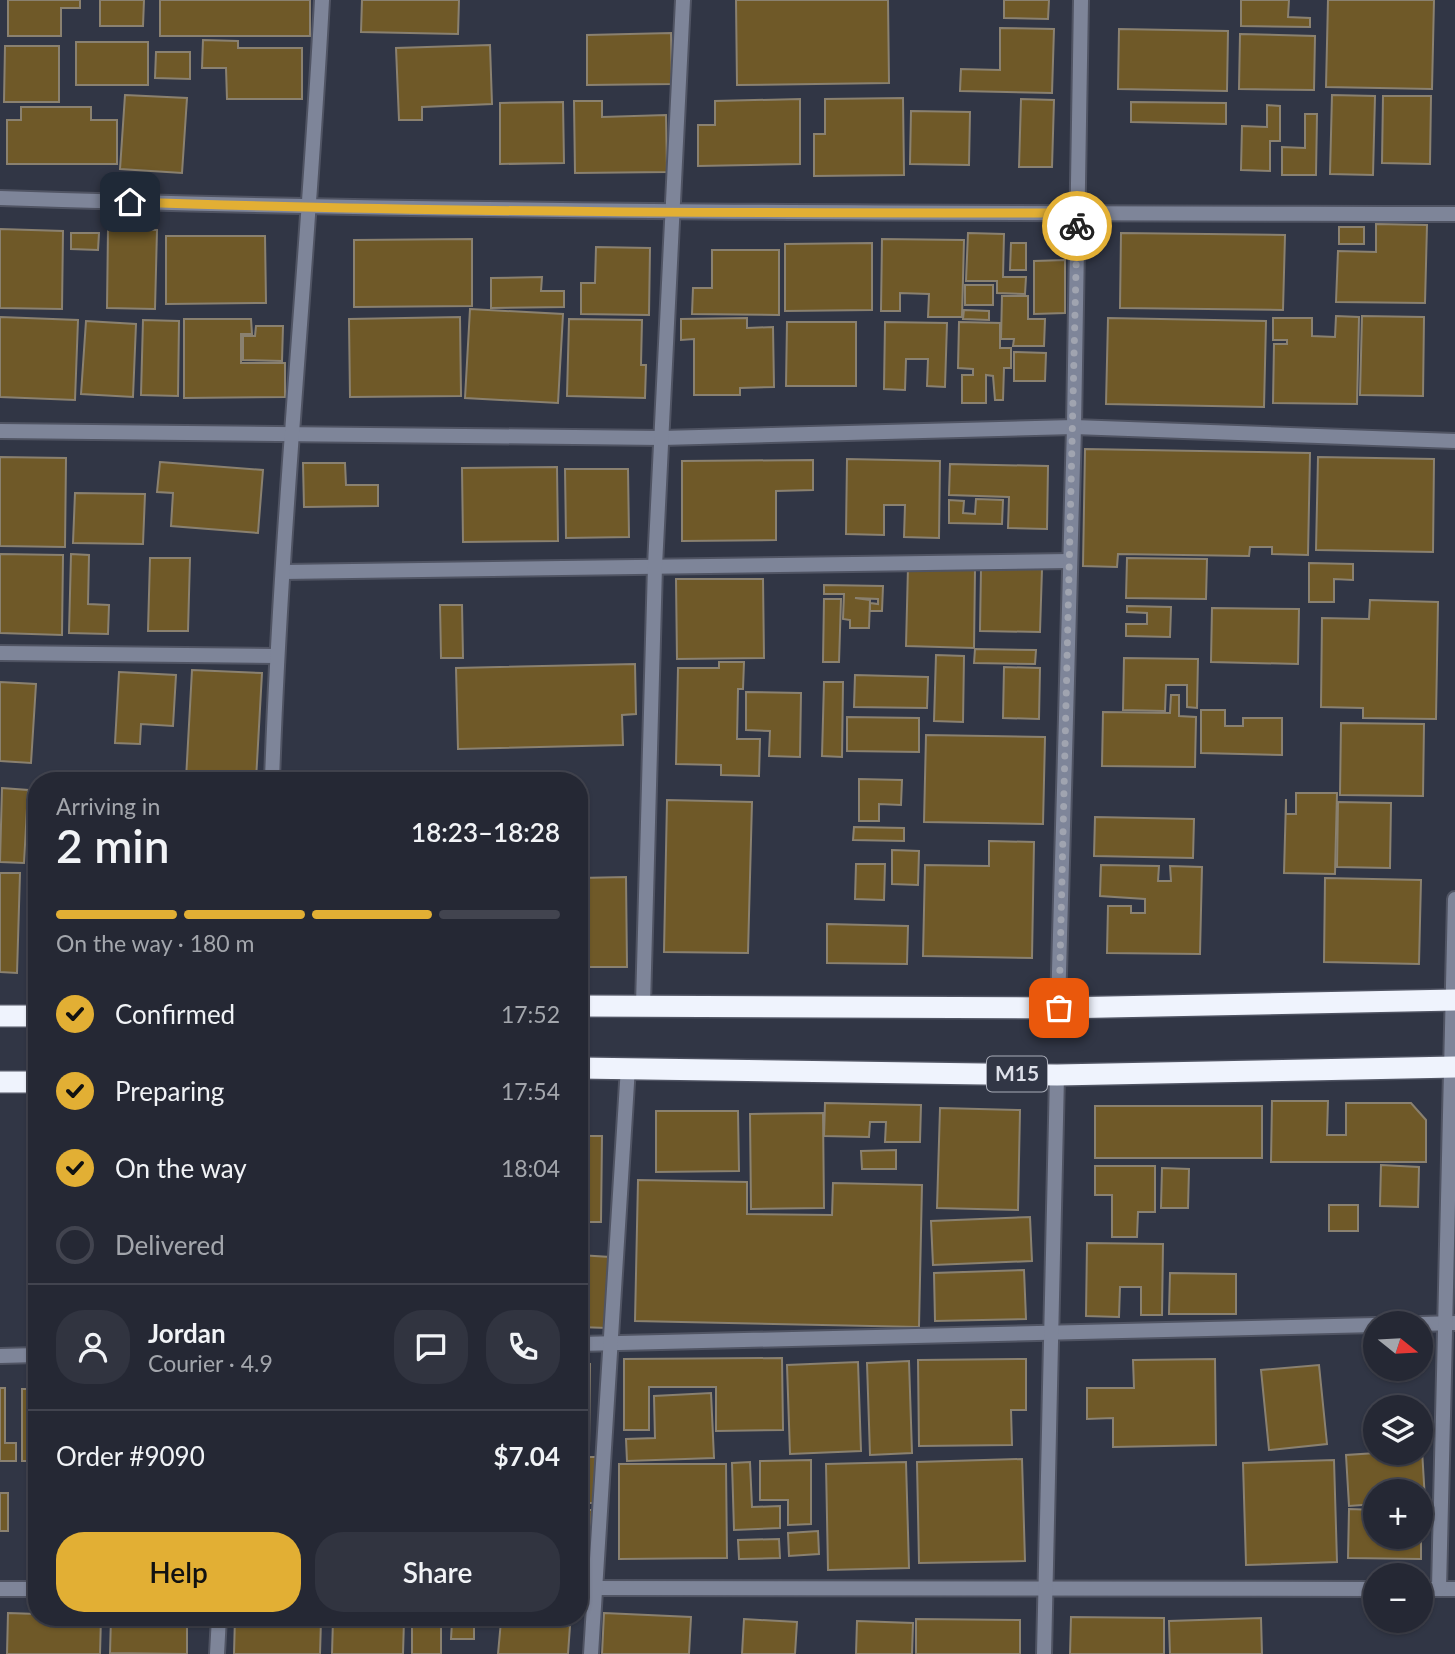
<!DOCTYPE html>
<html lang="en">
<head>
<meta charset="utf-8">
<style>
  body { margin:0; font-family:Lato,sans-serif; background:#313440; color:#f1f3f6; height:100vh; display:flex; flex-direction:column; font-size:26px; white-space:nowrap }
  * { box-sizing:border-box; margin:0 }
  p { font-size:23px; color:#a3a6ac }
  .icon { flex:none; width:38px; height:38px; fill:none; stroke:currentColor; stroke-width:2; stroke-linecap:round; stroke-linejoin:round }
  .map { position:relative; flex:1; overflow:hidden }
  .side { position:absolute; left:28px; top:772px; width:560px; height:854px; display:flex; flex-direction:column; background:#252834; border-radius:28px; box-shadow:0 2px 5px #0004,0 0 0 2px #42444f }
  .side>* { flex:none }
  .needle { width:46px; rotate:108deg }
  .tools { position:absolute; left:1363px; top:1311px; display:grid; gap:14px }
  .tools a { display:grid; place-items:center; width:70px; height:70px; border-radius:50%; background:#252834; box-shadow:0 2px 5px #0004,0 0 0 2px #42444f; font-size:35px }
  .pin { position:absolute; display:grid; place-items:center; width:60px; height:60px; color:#fff; margin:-30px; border-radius:14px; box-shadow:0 4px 10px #0006 }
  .courier { position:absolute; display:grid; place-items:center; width:70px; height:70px; margin:-35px; border:5px solid #e2af34; border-radius:50%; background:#fff; color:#222; box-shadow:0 2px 9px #0007 }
  .head em { font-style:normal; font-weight:600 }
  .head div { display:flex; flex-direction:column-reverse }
  .head { display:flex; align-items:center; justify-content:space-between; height:119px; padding:0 28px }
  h1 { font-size:46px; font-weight:600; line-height:52px }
  .bar { display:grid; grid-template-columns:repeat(4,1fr); gap:10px 7px; align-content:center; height:84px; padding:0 28px }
  .bar i { height:9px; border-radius:5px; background:#42444f }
  .bar .selected { background:#e2af34 }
  .bar p { grid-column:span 4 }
  .line { display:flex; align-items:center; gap:18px; padding:0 28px; border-top:2px solid #42444f }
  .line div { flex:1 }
  .round { display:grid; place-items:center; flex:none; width:74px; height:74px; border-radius:28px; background:#313440 }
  ol { padding:0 28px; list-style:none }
  li { display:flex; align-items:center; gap:21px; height:77px }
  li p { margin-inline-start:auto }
  li .icon { padding:7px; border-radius:50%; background:#e2af34; color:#111; stroke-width:4 }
  li:last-child { color:#a3a6ac }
  li i { width:38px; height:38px; border:4px solid #42444f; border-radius:50% }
  .action { display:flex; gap:14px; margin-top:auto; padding:14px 28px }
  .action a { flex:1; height:80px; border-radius:28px; background:#e2af34; color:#111; font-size:28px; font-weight:600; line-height:80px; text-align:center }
  .action a+a { background:#313440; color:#f1f3f6 }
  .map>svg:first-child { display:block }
  .building { fill:#6f5928; stroke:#8a8170; stroke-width:2 }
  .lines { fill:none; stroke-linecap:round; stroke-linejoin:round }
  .street-casing { stroke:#505463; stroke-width:18 }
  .highway-casing { stroke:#505463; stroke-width:24 }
  .street { stroke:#7e8599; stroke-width:14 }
  .highway { stroke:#eff3fd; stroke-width:21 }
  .done { stroke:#a0a4b0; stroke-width:7; stroke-dasharray:0 12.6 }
  .route { stroke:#e2af34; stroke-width:9 }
  .labels { text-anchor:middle; stroke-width:5; stroke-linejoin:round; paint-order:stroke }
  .shield { fill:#313645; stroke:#a9acb8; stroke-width:2 }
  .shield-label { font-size:21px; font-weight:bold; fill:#dcdfe9 }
</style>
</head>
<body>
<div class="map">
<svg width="1455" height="1654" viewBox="0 0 1455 1654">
  <rect width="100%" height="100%" fill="#313645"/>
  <g class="building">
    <path d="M8 0H80V8H61V36H8Z"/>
    <path d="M100 0H144L143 26H100Z"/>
    <rect x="160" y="0" width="150" height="36"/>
    <path d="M362 0H459L458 34 361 32Z"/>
    <path d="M736 0H888L889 83 737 85Z"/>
    <path d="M1004 0H1049L1048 19 1004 18Z"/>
    <path d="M1241 0H1289L1288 17 1310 18V27L1241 26Z"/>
    <path d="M1328 0H1434L1432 89 1326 87Z"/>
    <path d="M1000 28 1054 29 1052 93 960 91 961 69 1000 70Z"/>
    <path d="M1119 29 1228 31 1227 91 1118 89Z"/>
    <path d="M671 33 672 84 587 85V35Z"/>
    <path d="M1240 34 1315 36 1314 90 1239 89Z"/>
    <path d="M203 40 238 41V48H302V99H227L226 68H202Z"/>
    <rect x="76" y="42" width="72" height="43"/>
    <path d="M490 45 492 104 422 107V120H399L396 48Z"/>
    <path d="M5 46H59V102H4Z"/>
    <path d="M156 52H190V79L155 78Z"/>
    <path d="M125 95 187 98 182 173 120 169Z"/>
    <path d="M1332 95 1375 96 1373 175 1330 174Z"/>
    <path d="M1383 96H1431L1430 164 1382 163Z"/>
    <path d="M903 98 904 175 814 176V134H825V99Z"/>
    <path d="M800 99V164L698 166V125H715V101Z"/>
    <path d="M1021 99 1054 100 1052 167H1019Z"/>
    <path d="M574 101H602V117L666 115 667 172 575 173Z"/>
    <path d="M563 102 564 163 500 164V103Z"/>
    <path d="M1131 102 1226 103V124L1131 122Z"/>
    <path d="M1267 105 1280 106V141H1270V171L1241 170 1242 126 1267 127Z"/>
    <path d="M21 107H91V120H117V164H7V120H21Z"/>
    <path d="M911 111 970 112 969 165 910 164Z"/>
    <path d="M1305 114H1317L1316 175H1282V147L1305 148Z"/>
    <path d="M1376 224 1427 225 1425 303 1336 302 1338 251 1376 252Z"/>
    <rect x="1339" y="227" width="25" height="17"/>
    <path d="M0 229 63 231 62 309 0 308Z"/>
    <path d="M108 229 157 230 155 309 107 308Z"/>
    <path d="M71 233H99L98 250 71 249Z"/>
    <path d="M968 233 1004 234 1003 277H1026L1025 294 997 293V281H966Z"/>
    <path d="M1121 233 1285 235 1283 310 1120 308Z"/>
    <path d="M166 236H265L266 303 166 304Z"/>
    <path d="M472 239V306L354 307V240Z"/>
    <path d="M882 239 964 240 962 317H928L929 294 900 293V311H881Z"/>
    <path d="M872 243V310L785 311V244Z"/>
    <path d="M1011 243H1026V270H1010Z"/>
    <path d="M596 247 650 248 649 315 581 314V283H595Z"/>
    <path d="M712 250H779V315L692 314 693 288H712Z"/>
    <path d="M1065 260V313L1034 314V261Z"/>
    <path d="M542 277 541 291H564V307L491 308V278Z"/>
    <rect x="965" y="285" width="28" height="20"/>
    <path d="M1002 296H1028V319H1045L1044 346H1013L1014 339H1001Z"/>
    <path d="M470 309 563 314 558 403 465 398Z"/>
    <path d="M964 310 989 311V320L963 319Z"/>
    <path d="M1336 316 1359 317 1357 404 1273 403 1274 344H1287V340H1273V318H1312V336L1335 337Z"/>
    <path d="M1362 316 1424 317 1423 396 1360 395Z"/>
    <path d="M0 317 78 320 75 400 0 397Z"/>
    <path d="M460 317 461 396 350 397 349 319Z"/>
    <path d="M747 318V328L773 327 774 387 740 388V395H694V339L681 340V319Z"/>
    <path d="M1108 318 1266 321 1264 407 1106 404Z"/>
    <path d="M184 319H251L252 334H241V363H285V397L184 398Z"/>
    <path d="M569 319 642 320 641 365H646L645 398 567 396Z"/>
    <path d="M143 320 179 321 178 396 141 395Z"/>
    <path d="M86 321 136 324 133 397 81 394Z"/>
    <path d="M787 322H856V386H786Z"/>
    <path d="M885 322 947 323 945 387 927 386 928 359H906L905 390 884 389Z"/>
    <path d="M959 322 1000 323V348H1011V368H1004L1003 400H995L993 376 986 375V403H962V375H973V369L958 368Z"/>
    <path d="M256 326H283L282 361 243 360V336H255Z"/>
    <path d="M1014 352 1046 353 1045 381H1014Z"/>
    <path d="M1085 449 1310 453 1308 555 1272 554V547H1250L1249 556 1118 554 1117 567 1083 566Z"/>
    <path d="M0 457 66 458 65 547 0 546Z"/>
    <path d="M1318 457 1434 459 1433 552 1316 550Z"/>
    <path d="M847 459 940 461 939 538 904 537 905 505H884V535L846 534Z"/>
    <path d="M813 460V490L776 491V540L682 541V461Z"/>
    <path d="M160 462 263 470 258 533 171 526 173 493 157 492Z"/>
    <path d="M303 463H345L346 485H378V506L304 507Z"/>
    <path d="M950 464 1048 466 1047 529 1008 528 1009 497 949 495Z"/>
    <path d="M557 467 558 541 463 542 462 468Z"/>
    <path d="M565 469H628L629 537 566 538Z"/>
    <path d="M75 493 145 494 143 544 73 543Z"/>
    <path d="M976 499 1003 500 1002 524 949 523V500L964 501 963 513 975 514Z"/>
    <path d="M0 554 63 555 62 635 0 633Z"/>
    <path d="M71 554 89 555 88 604 109 605 108 634 69 633Z"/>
    <path d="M150 558H190L188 631H148Z"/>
    <path d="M1127 558 1207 559 1206 599 1126 598Z"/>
    <path d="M1309 563 1353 564V580L1334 579V602H1309Z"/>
    <path d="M908 567 975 569 974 648 906 646Z"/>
    <path d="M981 568 1042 569 1040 632 980 631Z"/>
    <path d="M676 579H763L764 658 677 659Z"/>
    <path d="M824 585 883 586 882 611H870V603L878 604V599L855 598 870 600 869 628H850V620L843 619 844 594H824Z"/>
    <path d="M824 599H841L839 662H823Z"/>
    <path d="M1370 600 1438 602 1436 719 1363 718V708L1321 707 1322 618 1369 619Z"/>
    <path d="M440 605H462L463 658H441Z"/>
    <path d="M1127 606 1171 607 1170 637 1126 636V624H1147V613L1127 612Z"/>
    <path d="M1212 608 1299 609 1298 664 1211 662Z"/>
    <path d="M975 649 1036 650 1035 664 974 663Z"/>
    <path d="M936 655 964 656 963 722 934 721Z"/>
    <path d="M1124 658 1198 659 1197 708 1187 707V685H1166L1165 711 1123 710Z"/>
    <path d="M719 662H744L743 689H738L737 739H760L759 776 721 775V765L676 764 678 668H719Z"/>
    <path d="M635 664 636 714 622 715 623 745 458 749 456 668Z"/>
    <path d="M1004 667 1040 668 1039 719 1003 718Z"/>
    <path d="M192 670 262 673 256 780 186 779Z"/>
    <path d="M119 672 176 675 173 726 141 724 140 744 115 743Z"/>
    <path d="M855 675 928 677 927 708 854 707Z"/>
    <path d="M0 682 36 684 31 763 0 761Z"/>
    <path d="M824 682H843L842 757 822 756Z"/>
    <path d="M746 692 801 693 800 757 769 756 770 731 746 730Z"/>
    <path d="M1171 695H1179V716L1196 717 1195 767 1102 766 1103 712 1170 713Z"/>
    <path d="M1201 710H1225V726H1243V718H1282V755L1201 753Z"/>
    <path d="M847 717 919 718V752L847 751Z"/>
    <path d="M1341 723 1424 724 1423 796 1340 795Z"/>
    <path d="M926 735 1045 737 1043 824 924 822Z"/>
    <path d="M124 774 169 776 168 780H123Z"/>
    <path d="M859 779 902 780 901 805 879 804V821H859Z"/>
    <path d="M2 788 28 790 24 863 0 862Z"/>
    <path d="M1296 793H1337L1335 874 1284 873 1286 799V814H1296Z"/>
    <path d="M667 800 752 802 748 953 664 952Z"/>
    <path d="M1338 802 1391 803 1390 868 1337 867Z"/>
    <path d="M1095 817 1194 819 1193 858 1094 856Z"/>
    <path d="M854 827 904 828V841L853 840Z"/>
    <path d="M989 841 1034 842 1032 958 923 956 925 865 989 866Z"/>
    <path d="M892 850 919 851 918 885 892 884Z"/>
    <path d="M856 864H885L884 900 855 899Z"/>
    <path d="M1101 865 1159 866 1158 881H1171L1170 866 1202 867 1200 954 1107 953 1108 906H1131V913H1145V899L1100 896Z"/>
    <path d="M0 873H20L17 973 0 972Z"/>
    <path d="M626 877 627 967H579V878Z"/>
    <path d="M1325 878 1421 880 1419 964 1324 962Z"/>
    <path d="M827 924 908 926 907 964 827 963Z"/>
    <path d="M1272 1101H1328L1327 1135H1346V1103H1411L1426 1120V1162H1271Z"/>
    <path d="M825 1103 921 1105 920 1142H885L886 1122H870L869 1137 824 1136Z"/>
    <rect x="1095" y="1106" width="167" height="52"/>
    <path d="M940 1108 1020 1110 1018 1210 937 1208Z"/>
    <path d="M656 1111H738L739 1171 656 1172Z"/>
    <path d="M823 1113 824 1208 751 1209 750 1114Z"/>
    <path d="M579 1125H586V1136H602L601 1222H585V1233H579Z"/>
    <path d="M896 1150V1169H862L861 1151Z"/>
    <path d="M1381 1165 1419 1167 1418 1207 1380 1206Z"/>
    <path d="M1095 1166H1155V1212H1138L1137 1237H1112V1195H1095Z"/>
    <path d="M1162 1168 1189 1169 1188 1208H1161Z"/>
    <path d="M638 1180 747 1182V1214L832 1215 833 1183 922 1185 919 1327 635 1321Z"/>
    <rect x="1329" y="1205" width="29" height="26"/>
    <path d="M1030 1217 1032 1261 933 1265 931 1221Z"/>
    <path d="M1087 1243 1163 1244 1162 1315H1141V1287H1120L1119 1317 1086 1316Z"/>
    <path d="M579 1255 610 1257 607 1328 579 1327Z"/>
    <path d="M1024 1270 1026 1319 935 1321 934 1273Z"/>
    <path d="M1170 1273 1236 1274V1314H1169Z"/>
    <path d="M782 1358 783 1430 716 1431V1387H649V1430H624V1359Z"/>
    <path d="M1026 1359V1410H1011L1012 1445 919 1446 918 1360Z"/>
    <path d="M1215 1359 1216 1445 1113 1447V1418L1087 1419V1388H1134L1133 1360Z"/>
    <path d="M909 1361 912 1453 870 1455 867 1363Z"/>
    <path d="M858 1362 861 1451 790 1454 787 1365Z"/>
    <path d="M579 1363 590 1364 589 1450H579Z"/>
    <path d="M1319 1365 1327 1444 1269 1450 1261 1370Z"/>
    <path d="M0 1388H5V1443H16V1461H0Z"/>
    <rect x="22" y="1389" width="15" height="72"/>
    <path d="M711 1393 714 1458 627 1461 626 1439 655 1438 654 1396Z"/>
    <path d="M1422 1450 1425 1500 1421 1501V1491H1376V1504L1349 1506 1346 1455Z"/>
    <rect x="579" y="1457" width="17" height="46"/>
    <path d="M1022 1459 1025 1561 919 1563 917 1462Z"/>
    <path d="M811 1460V1524L788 1525V1500H760V1461Z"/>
    <path d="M1334 1460 1337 1562 1246 1565 1243 1463Z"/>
    <path d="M750 1462 752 1507 780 1506V1528L734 1530 732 1463Z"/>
    <path d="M906 1462 909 1568 828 1570 826 1464Z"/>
    <path d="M619 1464H726L727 1558 619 1559Z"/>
    <rect x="0" y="1493" width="8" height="38"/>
    <path d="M1349 1509 1376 1510V1536H1421V1510V1559L1348 1558Z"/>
    <path d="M579 1510H592L589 1568 579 1567Z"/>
    <path d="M818 1531 819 1554 789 1556 788 1533Z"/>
    <path d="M779 1539 780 1558 739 1559 738 1540Z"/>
    <path d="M8 1613 37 1614V1617H101L100 1654H7Z"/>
    <path d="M604 1613 691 1617 689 1654H602Z"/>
    <path d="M111 1617 187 1618V1654L110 1653Z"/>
    <path d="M235 1617 321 1620 320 1654H234Z"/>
    <path d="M1071 1617 1164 1618V1654H1070Z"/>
    <path d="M1261 1618 1262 1654H1170L1169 1621Z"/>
    <path d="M333 1619 404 1620 403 1654H332Z"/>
    <path d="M744 1619 797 1622 795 1654H742Z"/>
    <path d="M916 1619 1020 1620V1654H916Z"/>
    <path d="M501 1621 570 1626 568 1654H498Z"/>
    <path d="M857 1621 913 1623 912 1654H856Z"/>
    <path d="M452 1622H474V1639H451Z"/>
    <path d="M412 1623 441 1624V1654H412Z"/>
  </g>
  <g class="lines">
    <g class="street-casing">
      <g id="street">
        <path d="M0 198C485 214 970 213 1455 214"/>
        <path d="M0 431 662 438 1074 427 1455 441"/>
        <path d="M283 572 1069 561"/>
        <path d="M0 653 276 656"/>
        <path d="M272 780C281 520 308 260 322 0"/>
        <path d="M643 1005 655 566 683 0"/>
        <path d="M1058 1008 1074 427 1081 0"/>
        <path d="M1421 1324 1455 1323"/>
        <path d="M579 1344 1376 1325"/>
        <path d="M0 1356 37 1355"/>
        <path d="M579 1588 1376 1589"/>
        <path d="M0 1589H37"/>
        <path d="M1421 1589H1455"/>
        <path d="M1439 1589 1455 899"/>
        <path d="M217 1654 219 1617"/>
        <path d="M591 1654 628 1067"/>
        <path d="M1044 1654 1057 1075"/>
      </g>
    </g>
    <g class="highway-casing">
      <g id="highway">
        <path d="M579 1006 1058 1008 1455 1000"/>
        <path d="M0 1016H37"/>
        <path d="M579 1068 1057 1075 1455 1067"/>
        <path d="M0 1082H37"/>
      </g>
    </g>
    <use href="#street" class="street"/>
    <use href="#highway" class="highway"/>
  </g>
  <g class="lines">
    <path class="done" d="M1059 1008 1077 226"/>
    <path class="route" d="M130 202C445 213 761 213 1077 213V226"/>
  </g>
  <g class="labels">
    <rect class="shield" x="987" y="1056.5" width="60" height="35" rx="5"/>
    <g class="shield-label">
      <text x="1017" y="1081">M15</text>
    </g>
  </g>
</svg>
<div class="tools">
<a><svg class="needle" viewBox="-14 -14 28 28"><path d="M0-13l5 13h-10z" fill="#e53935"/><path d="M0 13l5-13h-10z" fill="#a3a6ac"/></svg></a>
<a><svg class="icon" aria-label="layers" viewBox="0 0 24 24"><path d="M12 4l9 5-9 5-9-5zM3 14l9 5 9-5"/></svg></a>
<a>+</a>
<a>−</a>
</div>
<div class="pin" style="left:1059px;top:1008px;background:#ea580c"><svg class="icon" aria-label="bag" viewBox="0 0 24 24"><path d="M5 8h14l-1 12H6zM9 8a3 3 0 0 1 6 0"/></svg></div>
<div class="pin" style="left:130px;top:202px;background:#1f2937"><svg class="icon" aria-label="home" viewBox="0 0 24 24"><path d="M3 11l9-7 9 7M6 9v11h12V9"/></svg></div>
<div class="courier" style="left:1077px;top:226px"><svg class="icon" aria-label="bike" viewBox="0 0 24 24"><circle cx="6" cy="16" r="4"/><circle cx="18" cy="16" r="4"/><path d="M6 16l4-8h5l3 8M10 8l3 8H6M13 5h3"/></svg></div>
<section class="side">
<div class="head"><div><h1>2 min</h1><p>Arriving in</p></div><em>18:23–18:28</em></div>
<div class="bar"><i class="selected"></i><i class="selected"></i><i class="selected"></i><i></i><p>On the way · 180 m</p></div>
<ol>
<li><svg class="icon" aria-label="check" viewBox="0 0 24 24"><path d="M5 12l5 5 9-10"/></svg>Confirmed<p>17:52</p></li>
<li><svg class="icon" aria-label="check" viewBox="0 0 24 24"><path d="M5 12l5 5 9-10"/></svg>Preparing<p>17:54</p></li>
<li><svg class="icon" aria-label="check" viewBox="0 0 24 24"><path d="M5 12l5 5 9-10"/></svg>On the way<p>18:04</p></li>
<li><i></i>Delivered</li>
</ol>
<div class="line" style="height:126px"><a class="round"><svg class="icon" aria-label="person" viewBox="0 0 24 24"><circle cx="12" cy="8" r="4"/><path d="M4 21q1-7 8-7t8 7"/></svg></a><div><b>Jordan</b><p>Courier · 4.9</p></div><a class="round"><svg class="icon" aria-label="chat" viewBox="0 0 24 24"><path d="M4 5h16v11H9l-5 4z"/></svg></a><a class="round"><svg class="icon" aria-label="phone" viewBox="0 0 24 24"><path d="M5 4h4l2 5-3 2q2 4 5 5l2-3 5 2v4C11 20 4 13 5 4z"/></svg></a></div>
<div class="line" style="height:91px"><div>Order #9090</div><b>$7.04</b></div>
<div class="action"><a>Help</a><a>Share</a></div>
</section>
</div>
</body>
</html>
